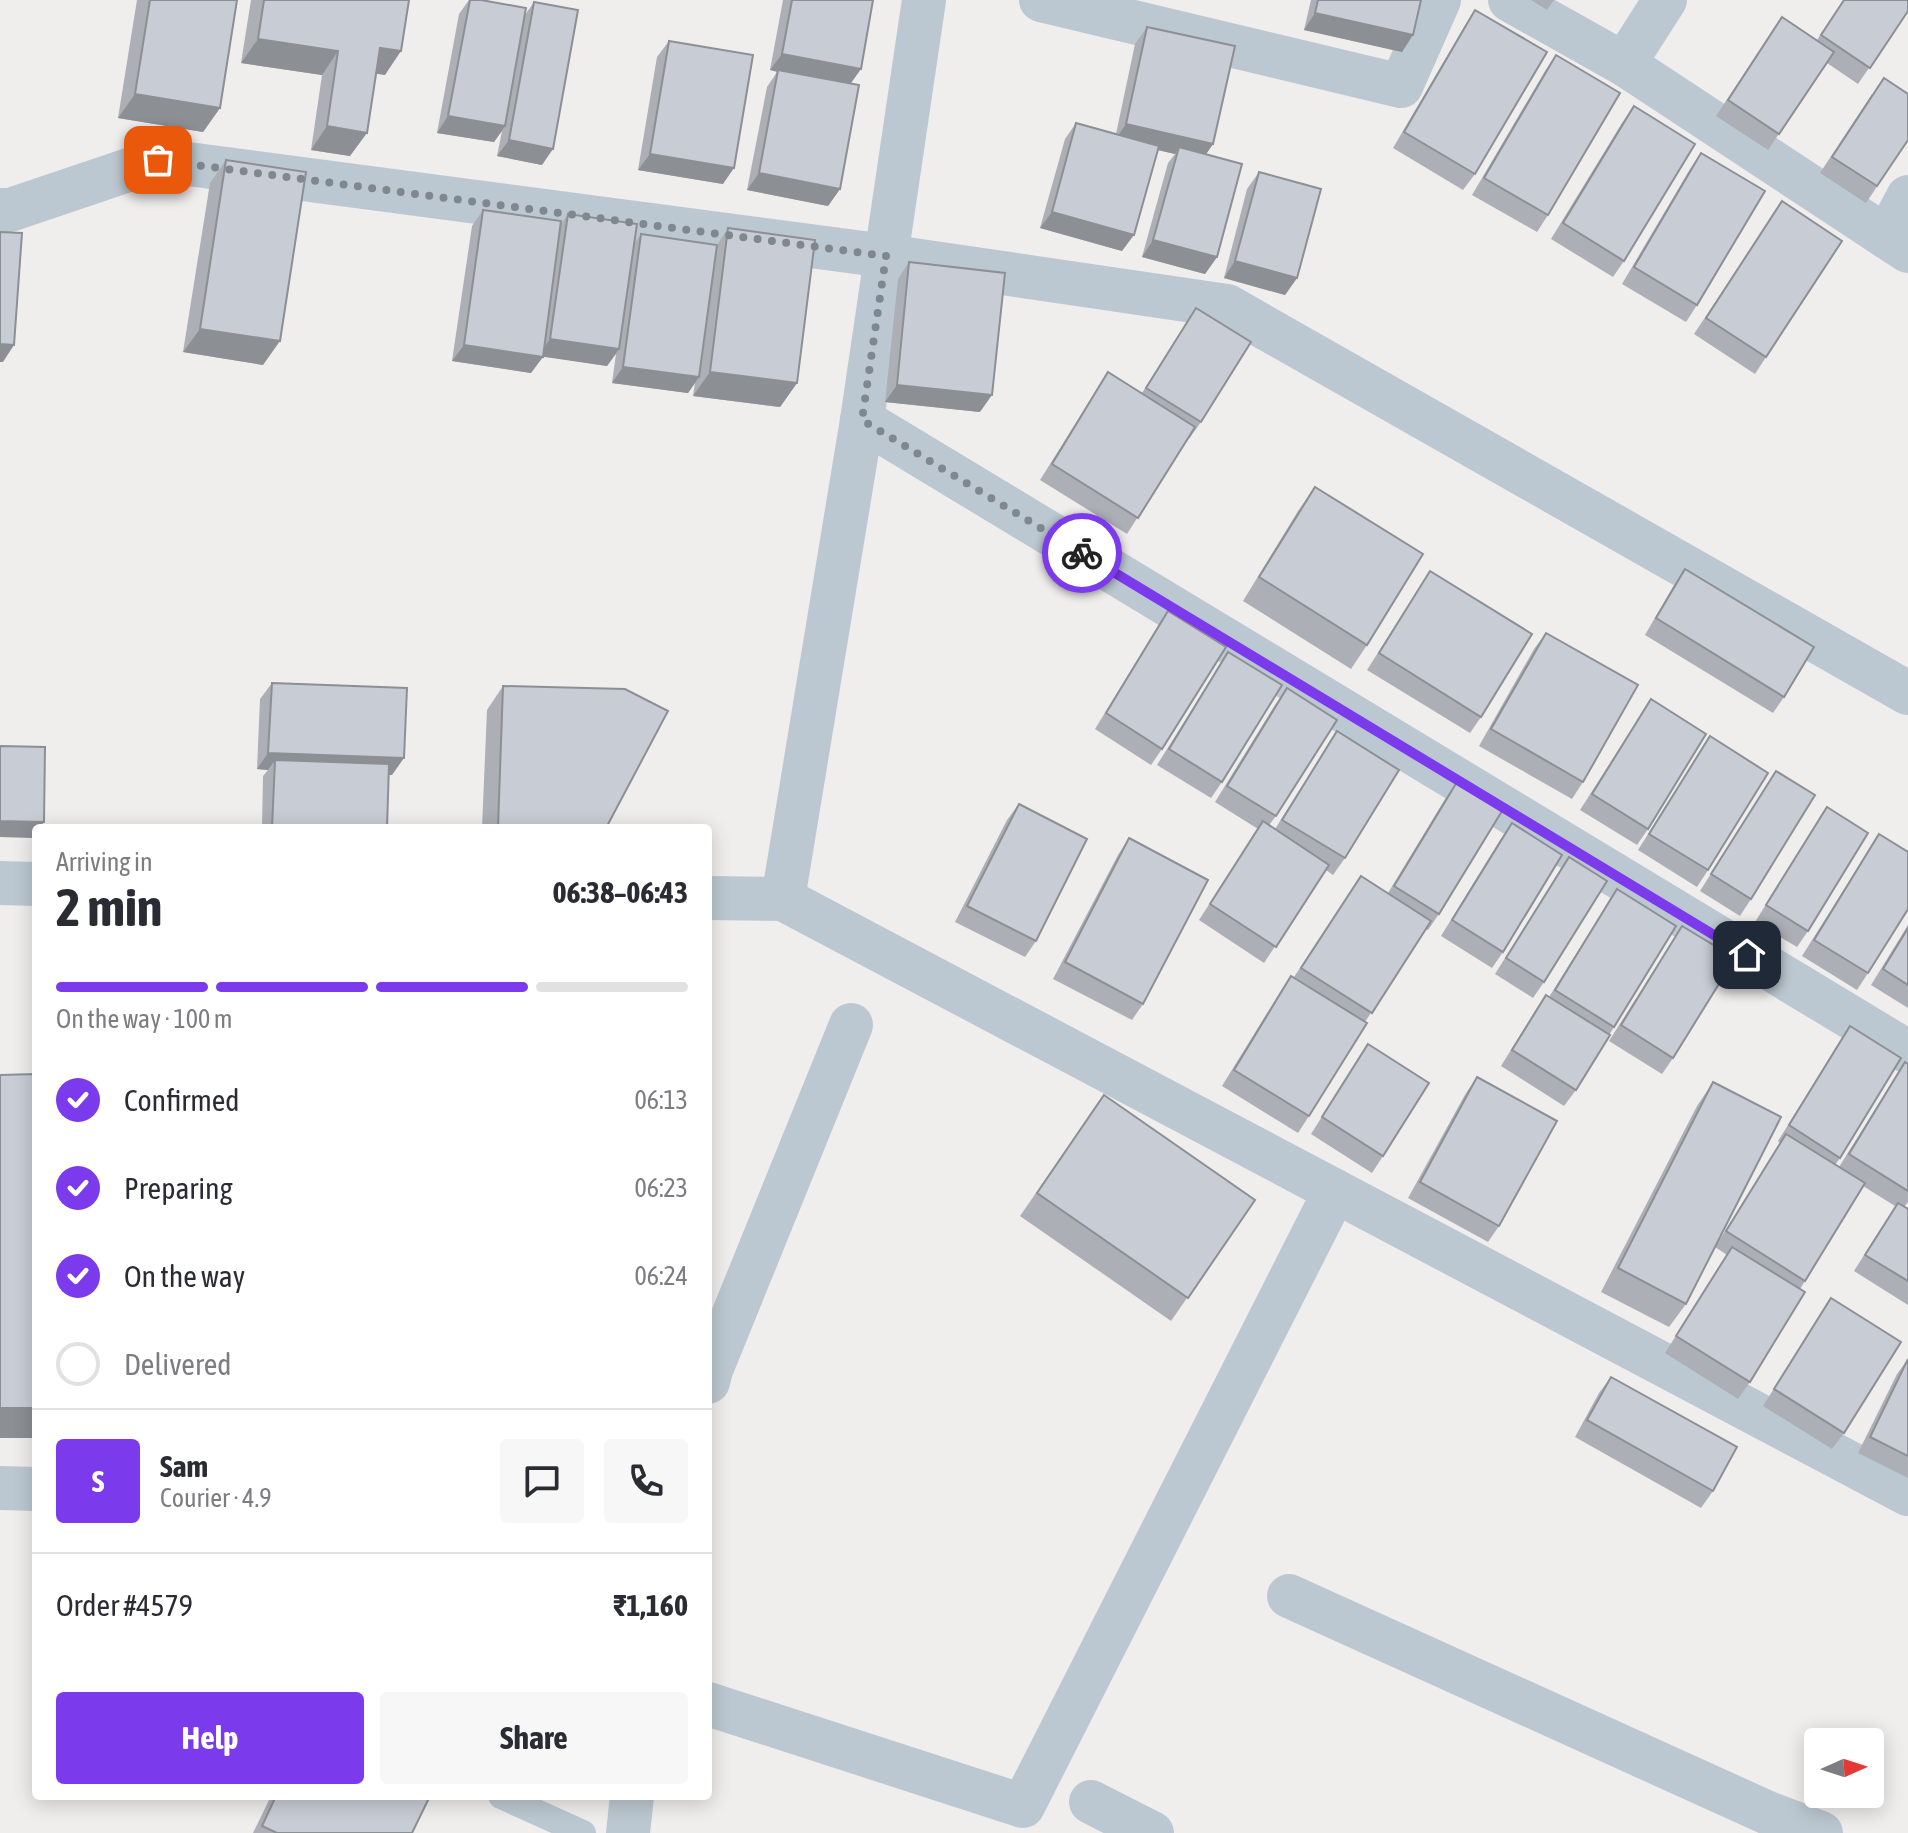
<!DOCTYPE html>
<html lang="en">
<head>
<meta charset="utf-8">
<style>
  body { margin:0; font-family:"Asap Condensed",sans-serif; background:#f7f7f7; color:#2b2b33; height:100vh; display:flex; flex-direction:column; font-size:30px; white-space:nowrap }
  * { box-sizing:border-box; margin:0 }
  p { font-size:26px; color:#7c7c81 }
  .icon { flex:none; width:44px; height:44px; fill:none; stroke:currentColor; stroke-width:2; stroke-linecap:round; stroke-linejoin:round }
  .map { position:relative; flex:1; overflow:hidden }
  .sheet { position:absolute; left:32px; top:824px; width:680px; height:976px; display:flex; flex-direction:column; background:#fff; border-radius:8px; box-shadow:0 4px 20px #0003 }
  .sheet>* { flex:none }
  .needle { width:52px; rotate:87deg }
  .tools { position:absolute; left:1804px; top:1728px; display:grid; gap:16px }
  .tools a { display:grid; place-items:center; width:80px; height:80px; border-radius:8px; background:#fff; box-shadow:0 4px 20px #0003; font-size:40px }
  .pin { position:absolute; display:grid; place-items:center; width:68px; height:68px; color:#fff; margin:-34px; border-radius:16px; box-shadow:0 4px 12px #0006 }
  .courier { position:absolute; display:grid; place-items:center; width:80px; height:80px; margin:-40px; border:6px solid #7c3aed; border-radius:50%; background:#fff; color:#222; box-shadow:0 2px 10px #0007 }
  .head em { font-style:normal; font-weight:700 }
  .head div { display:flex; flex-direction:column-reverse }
  .head { display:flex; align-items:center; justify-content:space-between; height:136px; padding:0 24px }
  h1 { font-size:52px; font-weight:700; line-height:60px }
  .bar { display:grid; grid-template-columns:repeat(4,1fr); gap:12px 8px; align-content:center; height:96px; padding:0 24px }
  .bar i { height:10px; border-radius:6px; background:#e1e1e2 }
  .bar .selected { background:#7c3aed }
  .bar p { grid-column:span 4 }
  .line { display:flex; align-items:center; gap:20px; padding:0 24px; border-top:2px solid #e1e1e2 }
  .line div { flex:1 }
  .round { display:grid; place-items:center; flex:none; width:84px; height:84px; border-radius:8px; background:#f7f7f7 }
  ol { padding:0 24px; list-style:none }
  li { display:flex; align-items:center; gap:24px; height:88px }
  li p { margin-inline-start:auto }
  li .icon { padding:8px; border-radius:50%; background:#7c3aed; color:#fff; stroke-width:4 }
  li:last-child { color:#7c7c81 }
  li i { width:44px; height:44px; border:4px solid #e1e1e2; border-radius:50% }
  .cta { display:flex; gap:16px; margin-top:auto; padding:16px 24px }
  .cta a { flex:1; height:92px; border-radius:8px; background:#7c3aed; color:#fff; font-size:32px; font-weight:700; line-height:92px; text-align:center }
  .cta a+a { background:#f7f7f7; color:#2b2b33 }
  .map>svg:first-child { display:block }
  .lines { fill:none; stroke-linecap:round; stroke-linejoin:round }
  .service { stroke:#bcc8d1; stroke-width:26 }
  .minor { stroke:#bcc8d1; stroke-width:44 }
  .wall { fill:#acafb6 }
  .shaded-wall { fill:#8c8f94 }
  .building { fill:#c8ccd4; stroke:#8c8f94; stroke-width:2 }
  .done { stroke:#80888f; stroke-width:8; stroke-dasharray:0 14.4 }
  .route { stroke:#7c3aed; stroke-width:10 }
</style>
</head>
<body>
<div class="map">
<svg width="1908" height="1833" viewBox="0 0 1908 1833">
  <rect width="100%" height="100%" fill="#f0eded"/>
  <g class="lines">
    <path class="service" d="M501 1796 583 1833"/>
    <g class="minor">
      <path d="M1041 0 1401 86 1439 0"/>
      <path d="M1510 0 1624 64 1908 251"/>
      <path d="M1624 64 1665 0"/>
      <path d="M0 210H10L158 160 886 256 1227 306 1908 693"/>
      <path d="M1887 237 1908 197"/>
      <path d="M862 420 1908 1052"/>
      <path d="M0 883 36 884"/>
      <path d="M708 898 783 899 1908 1494"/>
      <path d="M783 899 862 420 924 0"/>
      <path d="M708 1382 711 1370 851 1025"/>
      <path d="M0 1488 36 1489"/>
      <path d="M1289 1596 1768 1813 1821 1833"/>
      <path d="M708 1704 1023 1806 1335 1191"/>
      <path d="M1091 1802 1152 1833"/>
      <path d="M628 1833 632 1796"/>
    </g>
  </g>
  <g class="wall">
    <path d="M137 0H237L220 108 203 132 118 118Z"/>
    <path d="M251 0H409L385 75 376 73 350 156 311 150 322 75 241 63Z"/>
    <path d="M469 0H484L525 15 534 2 542 165 497 156 502 131 494 142 437 133 459 14Z"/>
    <path d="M783 0H873L850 84 840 189 828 206 747 190 767 87 777 72 770 70Z"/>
    <path d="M1311 0H1421L1402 52 1304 30Z"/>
    <path d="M1531 0H1554L1547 10Z"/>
    <path d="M1844 0 1908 11 1858 84 1827 63 1768 150 1716 116 1771 33 1817 40Z"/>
    <path d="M1475 10V174L1463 190 1393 148 1464 27Z"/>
    <path d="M1147 27 1213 144 1206 154 1217 257 1205 274 1142 257 1168 163 1175 154 1158 150 1122 251 1040 228 1065 139 1076 123 1116 134 1135 44Z"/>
    <path d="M669 41 723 184 638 170 657 57Z"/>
    <path d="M1556 55 1548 215 1537 232 1472 195 1545 71Z"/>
    <path d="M1872 94 1908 140 1866 203 1820 173Z"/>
    <path d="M1634 106 1624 261 1613 277 1551 239 1622 123Z"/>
    <path d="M1701 153 1697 305 1686 322 1622 284 1690 169Z"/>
    <path d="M226 160 263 365 183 352 210 183Z"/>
    <path d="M1259 172 1297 278 1285 295 1224 278 1247 189Z"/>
    <path d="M483 210 561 224 568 214 634 244 641 234 717 245 728 228 797 383 780 407 693 396 695 383 688 393 612 383 616 354 607 366 543 356 531 373 452 361 472 226Z"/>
    <path d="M1771 218 1766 357 1755 374 1694 334Z"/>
    <path d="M909 262 980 412 885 402 898 279Z"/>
    <path d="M1196 308 1201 422 1189 439 1188 438 1127 534 1040 480 1108 372 1142 393Z"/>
    <path d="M1315 487 1367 645 1351 669 1243 601 1298 511Z"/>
    <path d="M1685 569 1784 697 1773 713 1645 635 1674 585Z"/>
    <path d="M1430 571 1481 717 1470 733 1367 670Z"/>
    <path d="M1168 611 1162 749 1151 765 1095 729 1157 628Z"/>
    <path d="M1546 633 1583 782 1572 799 1479 746 1534 649Z"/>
    <path d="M1228 652 1222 782 1211 798 1157 765Z"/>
    <path d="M272 683 392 775 389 774 387 828H262L263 776 268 770 257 769 260 699Z"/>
    <path d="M503 686 606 828H482L487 710Z"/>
    <path d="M1287 688 1276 816 1269 825 1275 829 1337 731 1345 858 1333 875 1326 870 1264 963 1199 920 1258 829 1215 802 1275 705Z"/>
    <path d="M1651 699 1648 829 1637 845 1580 810Z"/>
    <path d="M1710 736 1708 870 1697 887 1638 850Z"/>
    <path d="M1776 771 1751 899 1740 916 1700 891Z"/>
    <path d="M1457 782 1439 914 1428 930 1426 929 1365 1022 1309 1116 1298 1133 1222 1086 1280 992 1291 976 1294 977 1361 876 1388 893 1445 799Z"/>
    <path d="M1019 804 1036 941 1025 957 955 922 1007 820Z"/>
    <path d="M1827 807 1808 931 1797 947 1755 922Z"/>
    <path d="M1512 823 1503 952 1492 968 1441 936 1500 840Z"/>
    <path d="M1879 834 1868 973 1857 990 1802 956Z"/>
    <path d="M1129 838 1143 1004 1132 1020 1053 979 1118 855Z"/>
    <path d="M1569 857 1544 982 1533 998 1495 974Z"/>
    <path d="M1617 889 1614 1027 1576 1090 1564 1106 1501 1066 1535 1011 1546 995 1549 997Z"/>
    <path d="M1908 925V1008L1871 985Z"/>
    <path d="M1682 926 1673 1058 1662 1074 1609 1041Z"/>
    <path d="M1850 1026 1840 1158 1835 1165 1839 1167 1894 1079 1905 1062 1908 1064V1202L1904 1207 1908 1209V1305L1854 1271 1895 1206 1863 1186 1800 1289 1750 1382 1738 1399 1665 1353 1727 1255 1715 1247 1780 1143 1778 1141Z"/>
    <path d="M1368 1044 1383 1156 1372 1173 1311 1134Z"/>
    <path d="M1477 1077 1499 1226 1488 1242 1408 1198 1466 1093Z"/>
    <path d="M1713 1082 1686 1304 1669 1327 1601 1292 1697 1106Z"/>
    <path d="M1104 1095 1255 1200 1171 1321 1020 1216Z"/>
    <path d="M1831 1298 1844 1433 1832 1449 1763 1406Z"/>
    <path d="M1908 1359V1478L1858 1453 1897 1374Z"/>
    <path d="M1611 1377 1713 1491 1701 1508 1575 1437 1599 1393Z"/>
    <path d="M271 1796H430L412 1833H253Z"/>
  </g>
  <g class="shaded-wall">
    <path d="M1315 13 1413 35 1402 52 1304 30Z"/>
    <path d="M258 39 338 51 322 75 241 63Z"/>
    <path d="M380 48 401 51 385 75 364 72Z"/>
    <path d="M782 54 861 69 849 86 770 70Z"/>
    <path d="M135 94 220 108 203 132 118 118Z"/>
    <path d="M448 116 505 126 494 142 437 133Z"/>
    <path d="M1126 124 1213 144 1202 160 1179 147 1175 154 1115 140Z"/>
    <path d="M327 126 367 133 350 156 311 150Z"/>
    <path d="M509 140 553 149 542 165 497 156Z"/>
    <path d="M650 154 734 168 723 184 638 170Z"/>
    <path d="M759 173 840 189 828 206 747 190Z"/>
    <path d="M1052 212 1134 235 1122 251 1040 228Z"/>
    <path d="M1153 240 1217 257 1205 274 1142 257Z"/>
    <path d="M1235 261 1297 278 1285 295 1224 278Z"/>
    <path d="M200 329 280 341 263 365 183 352Z"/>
    <path d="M550 339 619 349 607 366 538 356Z"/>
    <path d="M0 344 14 345 3 362H0Z"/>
    <path d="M464 345 543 357 531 373 452 361Z"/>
    <path d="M623 367 699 377 688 393 612 383Z"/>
    <path d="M710 372 797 383 780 407 693 396Z"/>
    <path d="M897 385 992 395 980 412 885 402Z"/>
    <path d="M268 753 404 758 392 775 275 770V760L268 770 257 769Z"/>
    <path d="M0 821 44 822 39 828H36V833L32 838 0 837Z"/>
    <rect x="0" y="1408" width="36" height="30"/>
  </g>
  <g class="building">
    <path d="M150 0H237L220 108 135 94Z"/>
    <path d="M264 0H409L401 51 380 48 367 133 327 126 338 51 258 39Z"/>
    <path d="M470 0H481L526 8 505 126 448 116Z"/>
    <path d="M792 0H873L861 69 782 54Z"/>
    <path d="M1318 0H1421L1413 35 1315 13Z"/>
    <path d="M1844 0H1908V11L1870 68 1821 35Z"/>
    <path d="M534 2 578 10 553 149 509 140Z"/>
    <path d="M1475 10 1547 52 1475 174 1404 132Z"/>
    <path d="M1782 17 1834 52 1779 134 1728 100Z"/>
    <path d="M1147 27 1235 46 1213 144 1126 124Z"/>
    <path d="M669 41 753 55 734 168 650 154Z"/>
    <path d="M1556 55 1620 93 1548 215 1484 178Z"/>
    <path d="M778 70 859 85 840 189 759 173Z"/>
    <path d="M1884 78 1908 94V140L1877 186 1832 157Z"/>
    <path d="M1634 106 1695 144 1624 261 1563 223Z"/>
    <path d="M1076 123 1159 146 1134 235 1052 212Z"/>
    <path d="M1179 147 1242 164 1217 257 1153 240Z"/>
    <path d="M1701 153 1765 191 1697 305 1634 267Z"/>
    <path d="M226 160 306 172 280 341 200 329Z"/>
    <path d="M1259 172 1321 189 1297 278 1235 261Z"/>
    <path d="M1782 201 1842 241 1766 357 1706 318Z"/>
    <path d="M483 210 561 221 543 357 464 345Z"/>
    <path d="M568 214 637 224 619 349 550 339Z"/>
    <path d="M728 228 815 240 797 383 710 372Z"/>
    <path d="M0 232 22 233 14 345 0 344Z"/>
    <path d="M641 234 717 245 699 377 623 367Z"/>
    <path d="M909 262 1005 273 992 395 897 385Z"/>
    <path d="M1196 308 1251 342 1201 422 1146 388Z"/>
    <path d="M1108 372 1195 427 1138 518 1052 464Z"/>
    <path d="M1315 487 1423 554 1367 645 1259 577Z"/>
    <path d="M1685 569 1814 647 1784 697 1656 618Z"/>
    <path d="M1430 571 1532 634 1481 717 1379 653Z"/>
    <path d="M1168 611 1226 647 1162 749 1106 713Z"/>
    <path d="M1546 633 1638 685 1583 782 1491 729Z"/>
    <path d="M1228 652 1282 685 1222 782 1169 749Z"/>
    <path d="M272 683 407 688 404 758 268 753Z"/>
    <path d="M503 686 625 689 668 711 606 828H498Z"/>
    <path d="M1287 688 1337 720 1276 816 1227 786Z"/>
    <path d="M1651 699 1706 734 1648 829 1592 794Z"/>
    <path d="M1337 731 1399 770 1345 858 1282 820Z"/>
    <path d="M1710 736 1768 773 1708 870 1649 834Z"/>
    <path d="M0 746 45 747 44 822 0 821Z"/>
    <path d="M275 760 389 764 387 828H272Z"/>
    <path d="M1776 771 1815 795 1751 899 1711 874Z"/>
    <path d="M1457 782 1502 811 1439 914 1394 886Z"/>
    <path d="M1019 804 1087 839 1036 941 967 906Z"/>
    <path d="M1827 807 1868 833 1808 931 1766 905Z"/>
    <path d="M1263 821 1329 865 1276 947 1210 904Z"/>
    <path d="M1512 823 1562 855 1503 952 1452 920Z"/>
    <path d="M1879 834 1908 852V909L1868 973 1814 940Z"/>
    <path d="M1129 838 1208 880 1143 1004 1065 962Z"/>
    <path d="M1569 857 1607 881 1544 982 1506 958Z"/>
    <path d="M1361 876 1431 921 1372 1013 1301 968Z"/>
    <path d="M1617 889 1676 926 1614 1027 1555 990Z"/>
    <path d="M1682 926 1735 958 1673 1058 1621 1025Z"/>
    <path d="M1908 928V985L1883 969Z"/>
    <path d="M1291 976 1367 1023 1309 1116 1234 1070Z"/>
    <path d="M1546 995 1610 1035 1576 1090 1512 1050Z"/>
    <path d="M1850 1026 1901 1058 1840 1158 1789 1125Z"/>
    <path d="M1368 1044 1429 1083 1383 1156 1322 1117Z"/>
    <path d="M1905 1062 1908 1064V1191L1849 1154Z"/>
    <path d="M36 1074V1408H0V1075Z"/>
    <path d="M1477 1077 1557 1121 1499 1226 1420 1182Z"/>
    <path d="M1713 1082 1781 1117 1686 1304 1618 1268Z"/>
    <path d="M1104 1095 1255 1200 1188 1298 1037 1193Z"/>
    <path d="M1786 1134 1865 1183 1805 1281 1726 1231Z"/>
    <path d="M1898 1203 1908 1209V1281L1865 1255Z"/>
    <path d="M1732 1247 1805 1292 1750 1382 1676 1336Z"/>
    <path d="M1831 1298 1901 1342 1844 1433 1774 1389Z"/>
    <path d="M1908 1359V1456L1870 1437Z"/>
    <path d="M1611 1377 1737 1447 1713 1491 1587 1420Z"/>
    <path d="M276 1796H430L412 1833H277L262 1826Z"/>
  </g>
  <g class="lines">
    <path class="done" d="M158 160 886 256 862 420 1082 553"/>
    <path class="route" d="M1082 553 1747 955"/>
  </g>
</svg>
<div class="tools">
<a><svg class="needle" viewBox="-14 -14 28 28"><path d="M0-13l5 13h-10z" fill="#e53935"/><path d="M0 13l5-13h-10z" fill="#7c7c81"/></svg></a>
</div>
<div class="pin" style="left:158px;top:160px;background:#ea580c"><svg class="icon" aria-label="bag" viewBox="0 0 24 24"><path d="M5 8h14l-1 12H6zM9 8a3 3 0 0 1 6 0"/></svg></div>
<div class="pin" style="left:1747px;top:955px;background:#1f2937"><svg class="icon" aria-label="home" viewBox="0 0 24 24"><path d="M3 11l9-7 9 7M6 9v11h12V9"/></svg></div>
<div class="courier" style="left:1082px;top:553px"><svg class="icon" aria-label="bike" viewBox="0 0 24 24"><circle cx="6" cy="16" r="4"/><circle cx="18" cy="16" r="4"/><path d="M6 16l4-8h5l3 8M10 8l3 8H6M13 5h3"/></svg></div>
<section class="sheet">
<div class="head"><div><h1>2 min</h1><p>Arriving in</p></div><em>06:38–06:43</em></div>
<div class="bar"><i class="selected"></i><i class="selected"></i><i class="selected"></i><i></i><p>On the way · 100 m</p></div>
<ol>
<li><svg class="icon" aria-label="check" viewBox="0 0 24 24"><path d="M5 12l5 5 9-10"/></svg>Confirmed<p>06:13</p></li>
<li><svg class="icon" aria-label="check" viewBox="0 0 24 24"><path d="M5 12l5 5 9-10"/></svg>Preparing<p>06:23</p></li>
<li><svg class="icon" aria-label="check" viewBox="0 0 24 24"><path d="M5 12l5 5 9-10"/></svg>On the way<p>06:24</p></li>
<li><i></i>Delivered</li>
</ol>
<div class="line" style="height:144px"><b class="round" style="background:#7c3aed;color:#fff">S</b><div><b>Sam</b><p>Courier · 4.9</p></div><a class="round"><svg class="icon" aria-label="chat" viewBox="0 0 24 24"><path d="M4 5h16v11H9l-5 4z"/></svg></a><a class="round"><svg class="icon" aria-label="phone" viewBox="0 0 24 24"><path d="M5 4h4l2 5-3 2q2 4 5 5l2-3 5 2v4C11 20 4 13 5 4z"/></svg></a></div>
<div class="line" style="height:104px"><div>Order #4579</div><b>₹1,160</b></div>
<div class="cta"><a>Help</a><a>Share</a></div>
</section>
</div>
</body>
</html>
